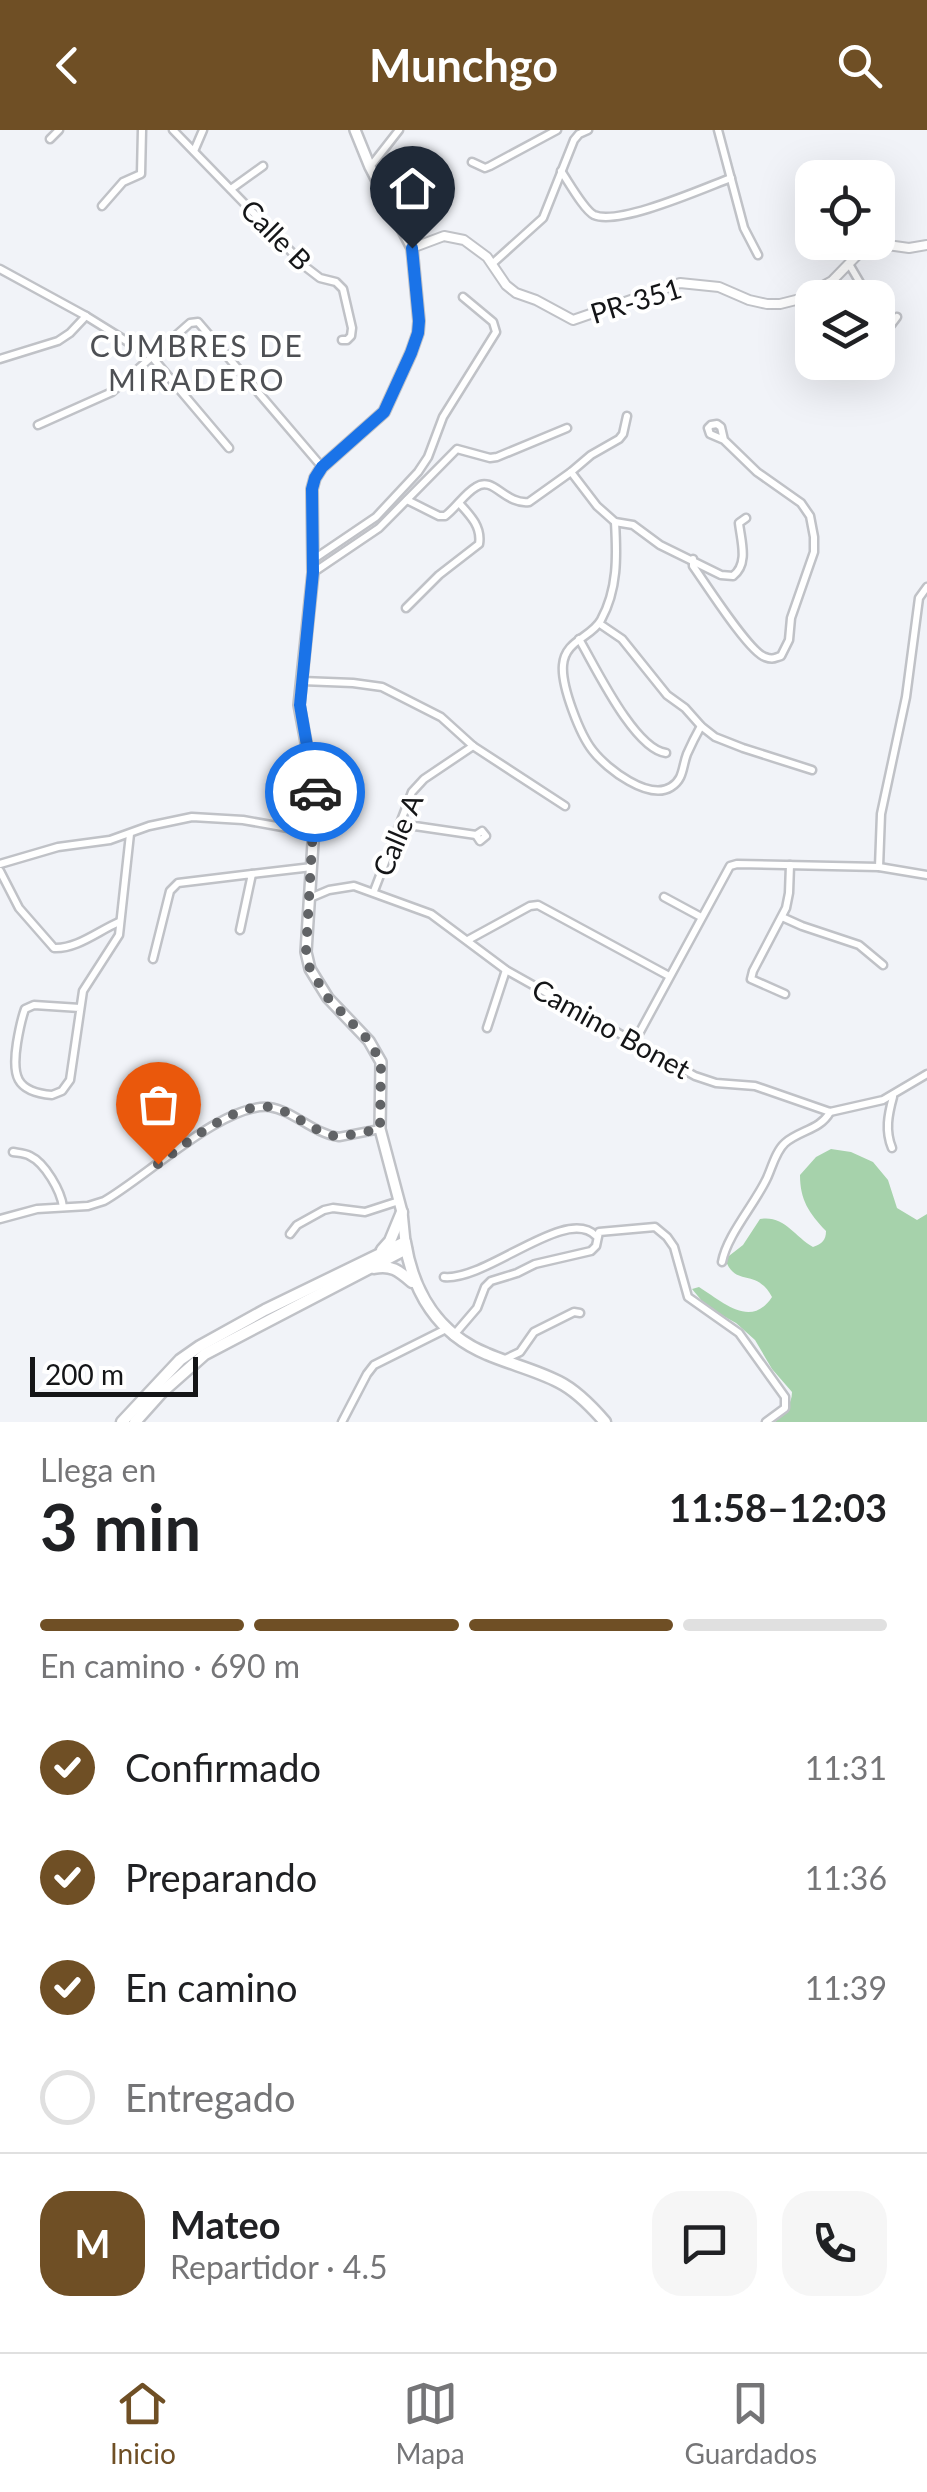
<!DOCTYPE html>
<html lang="es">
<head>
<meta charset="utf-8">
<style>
  body { margin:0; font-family:Lato,sans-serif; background:#f6f6f6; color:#202124; height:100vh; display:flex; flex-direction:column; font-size:38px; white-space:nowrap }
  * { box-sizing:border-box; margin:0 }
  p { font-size:32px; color:#757577 }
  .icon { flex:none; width:55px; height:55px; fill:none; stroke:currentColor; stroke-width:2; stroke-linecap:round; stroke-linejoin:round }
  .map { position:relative; height:1292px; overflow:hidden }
  .details { display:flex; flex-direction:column; background:#fff; flex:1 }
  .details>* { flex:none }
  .fabs { position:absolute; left:795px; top:30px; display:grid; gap:20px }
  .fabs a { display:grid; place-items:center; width:100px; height:100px; border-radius:20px; background:#fff; box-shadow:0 10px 40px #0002; font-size:50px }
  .scale { position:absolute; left:30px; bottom:25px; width:168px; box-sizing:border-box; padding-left:10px; border:5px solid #141517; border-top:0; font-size:28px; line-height:35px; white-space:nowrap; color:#141517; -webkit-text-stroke:8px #fff; paint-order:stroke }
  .pin { position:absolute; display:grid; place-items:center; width:85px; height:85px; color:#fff; margin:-102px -42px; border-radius:50% 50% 50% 0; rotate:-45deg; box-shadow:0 0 10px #0007 }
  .pin .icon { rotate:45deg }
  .courier { position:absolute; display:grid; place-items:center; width:100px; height:100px; margin:-50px; border:8px solid #1a73e8; border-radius:50%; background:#fff; color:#222; box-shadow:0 2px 12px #0007 }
  .headline em { font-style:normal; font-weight:700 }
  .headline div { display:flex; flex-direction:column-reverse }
  .headline { display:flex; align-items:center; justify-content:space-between; height:170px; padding:0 40px }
  h1 { font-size:65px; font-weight:700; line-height:75px }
  .bar { display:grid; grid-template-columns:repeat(4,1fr); gap:15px 10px; align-content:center; height:120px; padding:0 40px }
  .bar i { height:12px; border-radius:8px; background:#e0e0e0 }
  .bar .active { background:#6f4f25 }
  .bar p { grid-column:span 4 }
  .line { display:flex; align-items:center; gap:25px; padding:0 40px; border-top:2px solid #e0e0e0 }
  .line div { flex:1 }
  .round { display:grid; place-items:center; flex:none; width:105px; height:105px; border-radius:30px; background:#f6f6f6 }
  ol { padding:0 40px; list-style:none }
  li { display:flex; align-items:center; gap:30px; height:110px }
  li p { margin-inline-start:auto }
  li .icon { padding:10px; border-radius:50%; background:#6f4f25; color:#fff; stroke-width:4 }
  li:last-child { color:#757577 }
  li i { width:55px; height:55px; border:5px solid #e0e0e0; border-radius:50% }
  header { display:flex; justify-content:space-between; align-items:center; height:130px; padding:0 40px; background:#6f4f25; color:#fff; font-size:45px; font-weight:700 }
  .tab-bar { display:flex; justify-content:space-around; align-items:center; height:140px; border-top:2px solid #e0e0e0; background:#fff; font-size:28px; color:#757577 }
  .tab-bar a { display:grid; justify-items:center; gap:5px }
  .tab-bar .active { color:#6f4f25 }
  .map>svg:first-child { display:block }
  .green { fill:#a6d2ab }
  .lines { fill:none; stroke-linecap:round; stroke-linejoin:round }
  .minor-casing { stroke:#c0c2c7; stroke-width:11 }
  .tertiary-casing { stroke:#c0c2c7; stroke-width:12 }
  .secondary-casing { stroke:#c0c2c7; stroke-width:14 }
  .primary-casing { stroke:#c0c2c7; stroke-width:15 }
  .minor { stroke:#fff; stroke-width:6 }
  .tertiary { stroke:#fff; stroke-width:8 }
  .secondary { stroke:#fff; stroke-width:9 }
  .primary { stroke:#fff; stroke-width:10 }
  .done { stroke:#616366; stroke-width:10; stroke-dasharray:0 18 }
  .route { stroke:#1a73e8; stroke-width:12 }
  .labels { text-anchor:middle; stroke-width:8; stroke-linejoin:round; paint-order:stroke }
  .street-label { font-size:28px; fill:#141517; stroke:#fff }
  .neighbourhood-label { font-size:30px; letter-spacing:2.5px; fill:#4e5054; stroke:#fff }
</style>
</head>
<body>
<header><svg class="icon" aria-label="back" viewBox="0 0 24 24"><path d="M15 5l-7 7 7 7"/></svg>Munchgo<svg class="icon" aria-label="search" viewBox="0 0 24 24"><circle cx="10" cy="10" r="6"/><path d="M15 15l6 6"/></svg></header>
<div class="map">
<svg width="927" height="1292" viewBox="0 0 927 1292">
  <rect width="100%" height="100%" fill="#f1f3f8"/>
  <path class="green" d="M831 1019 851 1022 873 1032 888 1050 897 1078 917 1090 927 1084V1292H775C783 1283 792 1275 792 1262L772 1239 755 1210 736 1193 707 1177 692 1159 699 1157C723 1172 751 1199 772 1167 755 1136 736 1159 725 1129L743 1115 760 1089C784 1085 794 1106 813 1117 822 1114 826 1110 826 1101 809 1083 800 1070 800 1045L816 1027Z"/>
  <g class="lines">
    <g class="minor-casing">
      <g id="minor">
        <path d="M173 0 307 138 320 148 336 152 343 159 352 198 351 206 347 210H342"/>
        <path d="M718 0 744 98 758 125"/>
        <path d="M50 9 59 0"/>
        <path d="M194 21 203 0"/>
        <path d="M472 32 485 38 490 36 557 0"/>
        <path d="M370 37 399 0"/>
        <path d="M561 41C568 51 584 80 594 85 619 96 704 58 731 48"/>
        <path d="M231 59 263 36"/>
        <path d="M102 76 123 52 141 44 142 0"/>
        <path d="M492 134 543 88 574 10 579 4 588 0"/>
        <path d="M849 134 869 168"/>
        <path d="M0 139 86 186 152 227 229 318"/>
        <path d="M878 181 889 197"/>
        <path d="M878 212 897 187"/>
        <path d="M0 229 58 211 70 203 86 186"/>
        <path d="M38 295 112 262 190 193 198 192 322 337"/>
        <path d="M571 342 597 376 615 392 633 395 660 415 721 445 733 446C749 434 741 411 739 393L746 388"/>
        <path d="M407 370 439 386H445C456 378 464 364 476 357 493 345 505 375 529 372L571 342 591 325 619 309 623 304 627 286"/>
        <path d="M615 392C617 426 618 459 601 490 591 508 565 510 563 535 561 556 580 605 593 621 607 639 649 671 671 657 684 649 682 637 687 624 691 615 696 605 701 596"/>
        <path d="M314 429 376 387 418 342 428 327 443 287 496 202 493 192 463 167"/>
        <path d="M693 429V436C706 454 749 522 765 527 773 530 774 528 781 526L789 510 791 488 814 422V407L810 386 801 373 757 342 724 310 721 297 717 294 711 295 708 298 710 304 724 310"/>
        <path d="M314 442 379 398 457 319 490 328 497 327 567 298"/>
        <path d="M406 478 439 445 479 414C482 397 470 385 459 373"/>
        <path d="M600 494 622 509 667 565 685 578 701 596 715 607 743 618 812 640"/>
        <path d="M579 509C595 536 634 619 666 623"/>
        <path d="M302 551 353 553 382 557 441 587 473 616 565 676"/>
        <path d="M401 694 476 705"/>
        <path d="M482 701 486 706 480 711 476 705Z"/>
        <path d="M0 734 58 717 110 710 149 696 192 687 243 690 288 698H315"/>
        <path d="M879 737 881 684 906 567 919 468 927 457"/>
        <path d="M0 741 19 778 54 818C77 819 98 801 119 792"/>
        <path d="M252 744 312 737"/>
        <path d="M374 761 412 662 424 649 473 616"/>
        <path d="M664 767 701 787"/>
        <path d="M310 768 329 760 354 756 431 784 506 840 695 946 716 953 755 956 830 982 883 970 927 944"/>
        <path d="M782 787 802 796 859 815 883 835"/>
        <path d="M468 810 530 776 538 775 669 846"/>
        <path d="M153 829 170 761 178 753 252 744 240 800"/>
        <path d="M785 864 751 849 753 841 786 778 789 763 790 735"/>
        <path d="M80 878 34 875 25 879C21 890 19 901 17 913 12 945 15 962 52 965L62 961 70 950 83 861 119 805 130 704"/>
        <path d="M487 898 506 840"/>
        <path d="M635 911 730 736 737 734 879 737 927 745"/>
        <path d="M892 1018C885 1001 888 985 893 967"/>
        <path d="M13 1022C19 1023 25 1023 30 1026 45 1033 61 1061 63 1077"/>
        <path d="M0 1089 37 1079 88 1076 104 1071C145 1048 223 973 269 977 293 980 312 1003 339 1007L380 999"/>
        <path d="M290 1104 297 1095 324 1080 333 1078 365 1082 399 1071"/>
        <path d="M722 1132C727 1105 755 1074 767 1048 772 1037 776 1021 785 1013 800 1000 820 1000 830 982"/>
        <path d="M444 1147C487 1151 566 1075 596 1106"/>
        <path d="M453 1206 477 1178 485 1157 491 1151 517 1143 535 1134 591 1121 596 1116 599 1102 655 1097 667 1107 674 1117 688 1167 739 1203 785 1267V1278L766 1292"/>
        <path d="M503 1230 520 1222 534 1202 574 1182 580 1183"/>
        <path d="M342 1292 367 1244 374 1235 446 1199"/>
      </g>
    </g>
    <g class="tertiary-casing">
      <path id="tertiary" d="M412 118 444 106 464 110 487 127 506 155 516 163 536 170 573 190 680 153 719 157 749 170 767 174H780L800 169 832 151 868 114 873 113 909 118 927 115"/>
    </g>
    <g class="secondary-casing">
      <path id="secondary" d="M355 0 370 37 412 118 419 191 418 203 411 223 384 282 322 337 315 348 312 359 313 443 299 575 316 666 306 822 310 839 328 868 369 911 381 932 380 999 402 1082 405 1112"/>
    </g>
    <g class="primary-casing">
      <g id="primary">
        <path d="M382 1120 390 1111 402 1082"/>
        <path d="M374 1138C391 1134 399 1141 412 1152"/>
        <path d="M122 1292 180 1230 200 1216 265 1180 405 1112C413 1162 438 1204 487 1224 510 1234 536 1240 559 1252 577 1261 592 1277 605 1292"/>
        <path d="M135 1292 161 1263 205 1224 406 1119"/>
      </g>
    </g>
    <use href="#minor" class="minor"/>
    <use href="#tertiary" class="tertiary"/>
    <use href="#secondary" class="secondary"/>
    <use href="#primary" class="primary"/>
  </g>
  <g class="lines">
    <path class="done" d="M158 1034C186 1014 239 968 275 978 298 985 314 1003 339 1007L380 999 381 932 369 911 328 868 310 839 306 822 315 662"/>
    <path class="route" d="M315 662 300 575 313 442 312 359 315 348 322 337 384 282 411 223 418 203 419 191 412 118"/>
  </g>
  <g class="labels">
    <g class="street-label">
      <text transform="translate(276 105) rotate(45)" y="10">Calle B</text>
      <text transform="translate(636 171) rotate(-17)" y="10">PR-351</text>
      <text transform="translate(398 705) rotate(-67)" y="10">Calle A</text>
      <text transform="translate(611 899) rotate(29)" y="10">Camino Bonet</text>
    </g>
    <g class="neighbourhood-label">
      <text x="197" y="227">CUMBRES DE<tspan x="197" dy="34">MIRADERO</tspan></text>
    </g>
  </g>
</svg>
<div class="fabs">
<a><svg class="icon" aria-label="locate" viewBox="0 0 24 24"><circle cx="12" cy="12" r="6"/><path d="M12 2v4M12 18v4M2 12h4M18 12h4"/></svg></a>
<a><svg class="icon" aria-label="layers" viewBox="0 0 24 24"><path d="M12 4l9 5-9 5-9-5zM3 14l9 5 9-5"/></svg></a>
</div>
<div class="scale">200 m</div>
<div class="pin" style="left:158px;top:1034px;background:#ea580c"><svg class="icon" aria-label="bag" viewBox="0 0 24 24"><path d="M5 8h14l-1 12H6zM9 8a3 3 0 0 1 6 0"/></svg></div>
<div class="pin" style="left:412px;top:118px;background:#1f2937"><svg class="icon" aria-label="home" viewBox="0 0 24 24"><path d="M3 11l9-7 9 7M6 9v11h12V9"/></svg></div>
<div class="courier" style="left:315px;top:662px"><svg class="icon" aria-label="car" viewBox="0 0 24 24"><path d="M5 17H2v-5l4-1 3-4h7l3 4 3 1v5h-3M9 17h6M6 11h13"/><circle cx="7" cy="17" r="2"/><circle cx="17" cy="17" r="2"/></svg></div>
</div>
<section class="details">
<div class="headline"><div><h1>3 min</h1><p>Llega en</p></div><em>11:58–12:03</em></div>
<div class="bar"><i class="active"></i><i class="active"></i><i class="active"></i><i></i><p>En camino · 690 m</p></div>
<ol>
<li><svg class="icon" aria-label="check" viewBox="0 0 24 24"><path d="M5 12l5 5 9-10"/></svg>Confirmado<p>11:31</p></li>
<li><svg class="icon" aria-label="check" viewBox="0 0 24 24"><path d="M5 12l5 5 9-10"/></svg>Preparando<p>11:36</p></li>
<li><svg class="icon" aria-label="check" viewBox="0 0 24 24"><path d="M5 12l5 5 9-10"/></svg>En camino<p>11:39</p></li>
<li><i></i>Entregado</li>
</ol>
<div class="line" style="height:180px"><b class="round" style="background:#6f4f25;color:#fff">M</b><div><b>Mateo</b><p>Repartidor · 4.5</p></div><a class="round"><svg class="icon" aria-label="chat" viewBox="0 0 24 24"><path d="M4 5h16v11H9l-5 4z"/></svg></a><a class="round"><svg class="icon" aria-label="phone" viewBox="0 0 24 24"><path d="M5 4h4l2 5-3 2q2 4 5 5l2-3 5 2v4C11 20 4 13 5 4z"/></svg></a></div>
</section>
<nav class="tab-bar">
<a class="active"><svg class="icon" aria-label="home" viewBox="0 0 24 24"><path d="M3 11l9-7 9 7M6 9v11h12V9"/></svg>Inicio</a>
<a><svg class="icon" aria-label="map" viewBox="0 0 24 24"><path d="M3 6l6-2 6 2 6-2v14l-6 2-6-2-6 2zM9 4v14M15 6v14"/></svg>Mapa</a>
<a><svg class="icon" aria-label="saved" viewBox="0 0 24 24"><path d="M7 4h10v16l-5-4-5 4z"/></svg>Guardados</a>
</nav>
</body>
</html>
